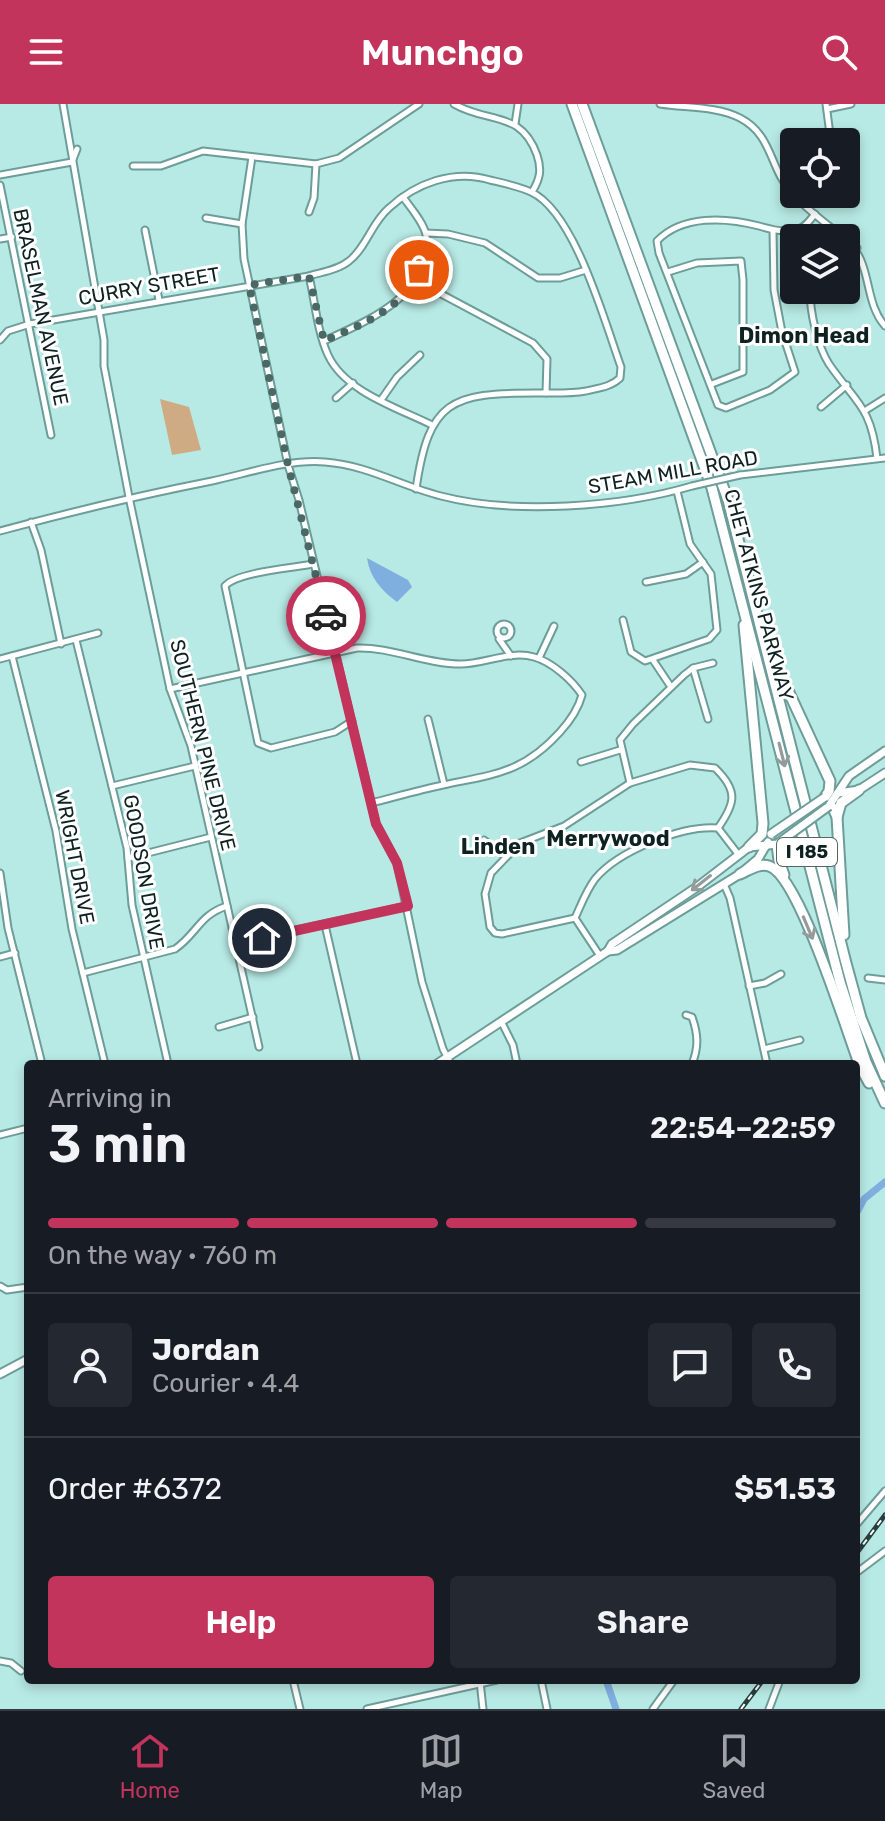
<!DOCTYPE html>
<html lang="en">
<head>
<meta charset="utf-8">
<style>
  body { margin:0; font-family:Rubik,sans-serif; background:#242831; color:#f1f3f6; height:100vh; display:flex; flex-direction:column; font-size:30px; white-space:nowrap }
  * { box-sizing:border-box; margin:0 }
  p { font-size:26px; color:#9ea1a6 }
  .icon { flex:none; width:44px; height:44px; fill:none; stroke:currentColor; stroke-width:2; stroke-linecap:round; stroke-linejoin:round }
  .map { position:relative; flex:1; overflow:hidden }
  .details { position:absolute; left:24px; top:956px; width:836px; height:624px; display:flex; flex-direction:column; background:#171b24; border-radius:8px; box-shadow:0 4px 12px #0003 }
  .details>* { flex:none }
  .tools { position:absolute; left:780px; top:24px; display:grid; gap:16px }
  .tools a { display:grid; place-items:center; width:80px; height:80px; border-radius:8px; background:#171b24; box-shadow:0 4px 12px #0003; font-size:40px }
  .pin { position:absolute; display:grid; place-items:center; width:68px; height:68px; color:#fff; margin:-34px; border:4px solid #fff; border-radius:50%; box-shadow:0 2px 8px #0007 }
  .courier { position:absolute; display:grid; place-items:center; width:80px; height:80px; margin:-40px; border:6px solid #c3345c; border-radius:50%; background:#fff; color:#222; box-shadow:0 2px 10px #0007 }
  .head em { font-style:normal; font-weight:600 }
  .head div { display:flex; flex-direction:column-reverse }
  .head { display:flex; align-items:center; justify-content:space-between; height:136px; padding:0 24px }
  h1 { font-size:52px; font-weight:600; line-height:60px }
  .bar { display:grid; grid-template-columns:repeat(4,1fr); gap:12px 8px; align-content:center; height:96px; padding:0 24px }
  .bar i { height:10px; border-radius:6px; background:#363941 }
  .bar .active { background:#c3345c }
  .bar p { grid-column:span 4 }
  .line { display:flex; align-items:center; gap:20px; padding:0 24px; border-top:2px solid #363941 }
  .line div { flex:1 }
  .round { display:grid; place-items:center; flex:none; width:84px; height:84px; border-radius:8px; background:#242831 }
  .action { display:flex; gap:16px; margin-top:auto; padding:16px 24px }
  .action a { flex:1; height:92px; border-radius:8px; background:#c3345c; color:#fff; font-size:32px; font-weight:600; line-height:92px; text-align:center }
  .action a+a { background:#242831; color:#f1f3f6 }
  header { display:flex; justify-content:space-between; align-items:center; height:104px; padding:0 24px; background:#c3345c; color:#fff; font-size:36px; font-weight:600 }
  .tabs { display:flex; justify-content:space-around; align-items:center; height:112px; border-top:2px solid #363941; background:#171b24; font-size:22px; color:#9ea1a6 }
  .tabs a { display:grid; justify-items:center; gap:4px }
  .tabs .active { color:#c3345c }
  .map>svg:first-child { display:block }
  .green { fill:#cfab84 }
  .water { fill:#7fafdf }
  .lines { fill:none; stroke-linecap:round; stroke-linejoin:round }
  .river { stroke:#7fafdf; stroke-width:7 }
  .minor-casing { stroke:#6d9d99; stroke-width:9 }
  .major-casing { stroke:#6d9d99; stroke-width:11 }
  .highway-casing { stroke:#6d9d99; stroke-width:13 }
  .minor { stroke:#fff; stroke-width:5 }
  .major { stroke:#fff; stroke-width:7 }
  .highway { stroke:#fff; stroke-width:9 }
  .rail-casing { stroke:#273f3e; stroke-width:5 }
  .rail { stroke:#fff; stroke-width:2; stroke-dasharray:6; stroke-linecap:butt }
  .minor-bridge-casing { stroke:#6d9d99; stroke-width:9; stroke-linecap:butt }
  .major-bridge-casing { stroke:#6d9d99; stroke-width:11; stroke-linecap:butt }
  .minor-bridge { stroke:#fff; stroke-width:5 }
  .major-bridge { stroke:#fff; stroke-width:7 }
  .oneway { stroke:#939c9b }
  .done { stroke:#4a6866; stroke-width:8; stroke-dasharray:0 14.4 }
  .route { stroke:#c3345c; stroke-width:10 }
  .labels { text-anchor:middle; stroke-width:6; stroke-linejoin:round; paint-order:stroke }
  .shield { fill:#fff; stroke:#566464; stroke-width:2 }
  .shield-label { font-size:18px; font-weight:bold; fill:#0e2221 }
  .street-label { font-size:20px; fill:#0e2221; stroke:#fff }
  .neighbourhood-label { font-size:22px; font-weight:bold; fill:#0e2221; stroke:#fff }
</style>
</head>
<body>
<header><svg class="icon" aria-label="menu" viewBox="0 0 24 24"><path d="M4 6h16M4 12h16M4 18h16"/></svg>Munchgo<svg class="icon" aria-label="search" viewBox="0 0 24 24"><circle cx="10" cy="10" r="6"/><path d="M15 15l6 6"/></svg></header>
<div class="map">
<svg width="885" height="1605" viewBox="0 0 885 1605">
  <rect width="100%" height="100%" fill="#b8eae5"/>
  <path class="green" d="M160 295 189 303 201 346 172 351Z"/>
  <path class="water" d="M367 454 408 476 412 483 397 498C381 486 370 474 367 454Z"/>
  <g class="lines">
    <g class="river">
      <path d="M856 1110 864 1095 885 1078"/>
      <path d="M606 1576 616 1605"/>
    </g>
    <g class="minor-casing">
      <g id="minor">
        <path d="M63 0 104 236V262L129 393 170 585 191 642 259 943"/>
        <path d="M454 0C489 20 521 6 537 51 542 66 540 75 532 88"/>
        <path d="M660 0C686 4 717 2 740 14 773 31 769 64 792 89 807 106 827 120 844 134"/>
        <path d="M826 0 831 38"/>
        <path d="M827 5 851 0"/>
        <path d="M515 20 518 0"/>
        <path d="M252 53 242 120 244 155 288 361 299 396 376 720 397 759 422 878 443 945 451 960"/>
        <path d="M133 62H161L203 47 316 60 339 54 419 0"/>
        <path d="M0 71 72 58 77 45"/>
        <path d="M0 81 51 331"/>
        <path d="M802 98 808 90"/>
        <path d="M309 108 314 94 316 60"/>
        <path d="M206 114 242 120"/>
        <path d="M145 126 159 196"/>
        <path d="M773 126 774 186 782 228 795 268 770 286 726 304 718 301 659 149 657 137C682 111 725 113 759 122 770 125 784 129 796 126 805 124 810 116 815 110"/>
        <path d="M426 129 448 130 485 139 538 174H560L586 166"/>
        <path d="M0 135 12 133"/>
        <path d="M846 136C873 158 863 197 885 222"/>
        <path d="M846 151 857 144"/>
        <path d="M668 168 697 159 741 157 743 176V268L712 280"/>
        <path d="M309 172C315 197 317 227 328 251 345 288 398 304 432 321"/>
        <path d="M415 176 533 239 547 255 546 289"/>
        <path d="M810 186C810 208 817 241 829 260 856 299 871 302 877 354"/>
        <path d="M0 236 8 227 30 220 309 172C322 168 338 166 349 157 366 144 372 118 389 104 416 79 454 65 490 76 503 79 518 82 531 88 575 108 605 219 621 263L620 274C611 283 598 284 586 287 569 290 553 289 536 289 451 289 429 296 416 385"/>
        <path d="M324 237C367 217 433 191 426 131 424 119 410 103 403 93"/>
        <path d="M336 294 353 279"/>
        <path d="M381 296 397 273 420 251"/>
        <path d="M821 303 847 281"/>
        <path d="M866 306 885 294"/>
        <path d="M740 371 885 354"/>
        <path d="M31 418 41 446 61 540"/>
        <path d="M0 427C70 408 141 391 212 377 249 369 288 355 325 358 367 361 401 382 441 392 514 411 621 403 692 382"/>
        <path d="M313 460C293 464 237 468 225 482L258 639 271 644 335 628 352 617"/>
        <path d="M646 478 686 470 703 458"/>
        <path d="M623 516 631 548 645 557 709 535 717 526 711 470 690 440 677 387"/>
        <circle cx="504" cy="527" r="7"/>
        <path d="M499 535 511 552"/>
        <path d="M76 536 127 744 132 801 168 960"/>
        <path d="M12 552 56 727 72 825 105 960"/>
        <path d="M539 554 554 522"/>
        <path d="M0 555 98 529"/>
        <path d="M653 556 671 583"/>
        <path d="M693 564 708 615"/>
        <path d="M170 585 357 544C392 543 425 560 461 560 484 560 511 546 534 553 552 558 572 576 582 591 578 606 570 617 560 628 523 669 495 670 443 681 419 686 395 693 371 699"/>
        <path d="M428 615 444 680"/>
        <path d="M581 658 620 646"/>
        <path d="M630 679 620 636 633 620 684 571 693 564 713 559"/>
        <path d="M112 682 195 662"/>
        <path d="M718 724 738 750"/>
        <path d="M484 736 505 752"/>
        <path d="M128 754 211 733"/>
        <path d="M0 769 8 824 42 960"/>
        <path d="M724 780 730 794 767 960"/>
        <path d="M575 814 502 830 495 829 490 823 485 790 491 769 520 739 564 722 630 679 690 661 715 664C739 687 735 700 718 724"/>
        <path d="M325 821 357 960"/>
        <path d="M235 839 408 802"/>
        <path d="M600 852 575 814C581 801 586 787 595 775 618 747 682 721 718 724"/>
        <path d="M0 853 15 849"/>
        <path d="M83 869 175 845C197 830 199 811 227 802"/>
        <path d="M868 874 885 876"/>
        <path d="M749 882 765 879 781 870"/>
        <path d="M686 911 692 913C698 930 699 943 692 960"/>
        <path d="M502 919 513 941 517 960"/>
        <path d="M219 923 253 913"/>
        <path d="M764 945 800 936"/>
        <path d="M0 1031 28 1024"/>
        <path d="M0 1182 7 1186 28 1183"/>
        <path d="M856 1421 885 1387"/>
        <path d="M856 1469 885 1447"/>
        <path d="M0 1557 11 1559 21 1567"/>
        <path d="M293 1576 300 1605"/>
        <path d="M541 1576 547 1605"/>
        <path d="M480 1577 483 1605"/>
        <path d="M367 1605 497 1576"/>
        <path d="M653 1605 674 1576"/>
        <path d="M769 1605 780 1576"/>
      </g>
    </g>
    <g class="major-casing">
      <g id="major">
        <path d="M838 689 859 686 885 669"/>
        <path d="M829 702 849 672 885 647"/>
        <path d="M608 847 617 846 740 770 758 755 768 738"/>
        <path d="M437 960 608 847 612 840 697 783 749 743 777 740"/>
        <path d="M0 1270 28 1255"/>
      </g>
    </g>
    <g class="highway-casing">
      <g id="highway">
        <path d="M572 0 712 384 840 878 866 958 885 999"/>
        <path d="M582 0 728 396 846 859 861 914 885 972"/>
        <path d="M744 521 763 719 762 730 749 743"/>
        <path d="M773 554 830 677 829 687 825 693"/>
        <path d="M829 702 833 704 837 713 844 831"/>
        <path d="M837 713 841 699 859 686"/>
        <path d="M777 740 779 757 784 771"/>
        <path d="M740 770C749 766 759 759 769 762 799 771 847 928 860 962L869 979"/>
      </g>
    </g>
    <use href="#minor" class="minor"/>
    <use href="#major" class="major"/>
    <use href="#highway" class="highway"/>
    <g class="rail-casing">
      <g id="rail">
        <path d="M856 1450 885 1411"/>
        <path d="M741 1605 763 1576"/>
      </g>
    </g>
    <use href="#rail" class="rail"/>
    <g class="minor-bridge-casing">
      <path id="minor-bridge" d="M692 382 740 371"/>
    </g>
    <g class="major-bridge-casing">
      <g id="major-bridge">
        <path d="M771 730 825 693"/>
        <path d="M777 740 829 702"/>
      </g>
    </g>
    <use href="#minor-bridge" class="minor-bridge"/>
    <use href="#major-bridge" class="major-bridge"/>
  </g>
  <defs><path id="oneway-shaft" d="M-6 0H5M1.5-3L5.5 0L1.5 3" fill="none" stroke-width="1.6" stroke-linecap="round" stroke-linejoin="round" transform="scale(2)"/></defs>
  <g class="oneway">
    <use href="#oneway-shaft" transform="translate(782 651) rotate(76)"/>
    <use href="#oneway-shaft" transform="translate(701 779) rotate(142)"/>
    <use href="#oneway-shaft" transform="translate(808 824) rotate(67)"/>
  </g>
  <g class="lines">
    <path class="done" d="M326 512 288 361 249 181 309 172 324 237C360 221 403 206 419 166"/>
    <path class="route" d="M262 834 408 802 397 759 376 720 326 512"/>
  </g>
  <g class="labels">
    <rect class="shield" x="777" y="734" width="60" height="28" rx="6"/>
    <g class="shield-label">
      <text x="807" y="754">I 185</text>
    </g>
    <g class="street-label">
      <text transform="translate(149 182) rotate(-10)" y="7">CURRY STREET</text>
      <text transform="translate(41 203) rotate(78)" y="7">BRASELMAN AVENUE</text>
      <text transform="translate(673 368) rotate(-10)" y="7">STEAM MILL ROAD</text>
      <text transform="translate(759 491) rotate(75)" y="7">CHET ATKINS PARKWAY</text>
      <text transform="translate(203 641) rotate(76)" y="7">SOUTHERN PINE DRIVE</text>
      <text transform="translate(75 753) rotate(79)" y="7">WRIGHT DRIVE</text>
      <text transform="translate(144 768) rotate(80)" y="7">GOODSON DRIVE</text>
    </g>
    <g class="neighbourhood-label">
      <text x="804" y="239">Dimon Head</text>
      <text x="608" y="742">Merrywood</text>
      <text x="498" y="750">Linden</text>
    </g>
  </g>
</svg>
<div class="tools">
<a><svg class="icon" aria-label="locate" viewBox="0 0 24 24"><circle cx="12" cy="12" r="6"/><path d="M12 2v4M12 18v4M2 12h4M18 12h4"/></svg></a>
<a><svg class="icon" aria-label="layers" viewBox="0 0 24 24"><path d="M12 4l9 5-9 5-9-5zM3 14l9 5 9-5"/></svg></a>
</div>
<div class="pin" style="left:419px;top:166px;background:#ea580c"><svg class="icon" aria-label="bag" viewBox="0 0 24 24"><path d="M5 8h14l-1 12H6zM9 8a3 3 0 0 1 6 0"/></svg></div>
<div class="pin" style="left:262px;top:834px;background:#1f2937"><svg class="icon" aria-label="home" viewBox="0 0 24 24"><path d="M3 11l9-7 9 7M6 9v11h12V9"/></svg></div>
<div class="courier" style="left:326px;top:512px"><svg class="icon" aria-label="car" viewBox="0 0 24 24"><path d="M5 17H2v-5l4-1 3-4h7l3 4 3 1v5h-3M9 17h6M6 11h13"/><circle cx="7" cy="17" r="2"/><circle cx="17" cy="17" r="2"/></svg></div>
<section class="details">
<div class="head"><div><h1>3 min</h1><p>Arriving in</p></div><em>22:54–22:59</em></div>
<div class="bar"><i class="active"></i><i class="active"></i><i class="active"></i><i></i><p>On the way · 760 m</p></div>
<div class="line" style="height:144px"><a class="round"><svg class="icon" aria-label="person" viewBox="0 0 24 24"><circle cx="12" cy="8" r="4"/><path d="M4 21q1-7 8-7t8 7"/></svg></a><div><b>Jordan</b><p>Courier · 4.4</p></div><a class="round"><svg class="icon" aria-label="chat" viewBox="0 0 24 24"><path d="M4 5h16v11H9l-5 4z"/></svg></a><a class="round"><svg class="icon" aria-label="phone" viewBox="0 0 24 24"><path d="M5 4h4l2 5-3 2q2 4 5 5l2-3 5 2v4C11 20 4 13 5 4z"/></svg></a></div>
<div class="line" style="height:104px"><div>Order #6372</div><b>$51.53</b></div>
<div class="action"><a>Help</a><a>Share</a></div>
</section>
</div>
<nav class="tabs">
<a class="active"><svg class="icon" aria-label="home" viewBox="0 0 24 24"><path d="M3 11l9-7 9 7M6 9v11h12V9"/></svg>Home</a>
<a><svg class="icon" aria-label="map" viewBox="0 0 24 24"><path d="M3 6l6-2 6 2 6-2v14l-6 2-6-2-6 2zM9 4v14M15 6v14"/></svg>Map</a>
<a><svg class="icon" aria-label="saved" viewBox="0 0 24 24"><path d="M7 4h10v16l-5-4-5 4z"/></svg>Saved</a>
</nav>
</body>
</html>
